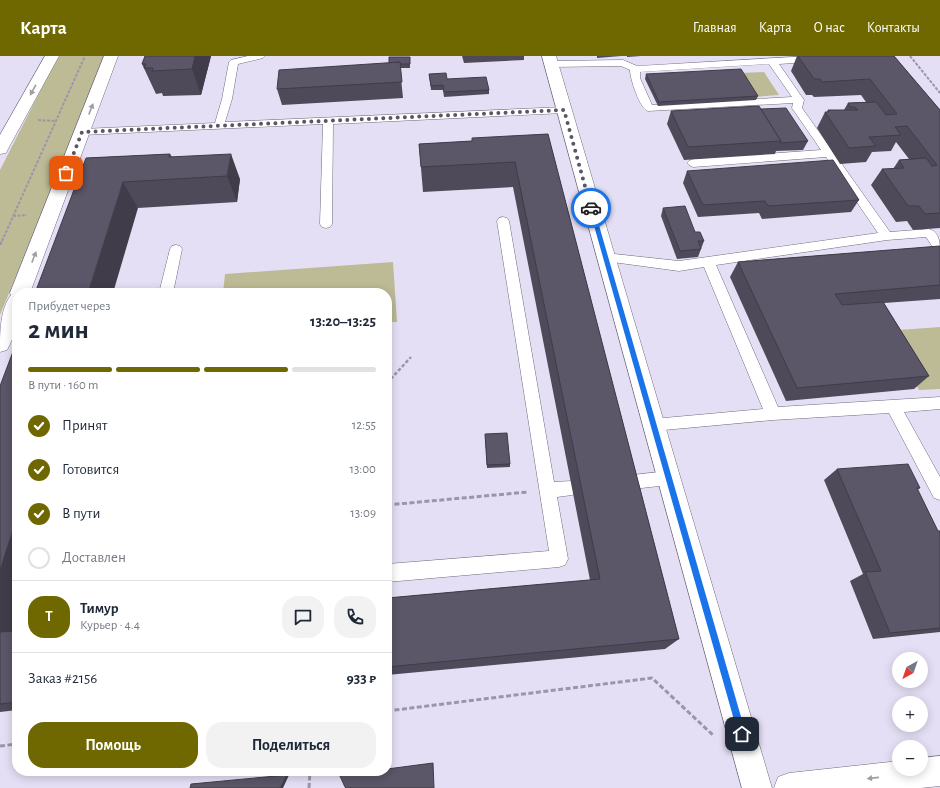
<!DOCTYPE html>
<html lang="ru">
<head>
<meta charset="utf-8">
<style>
  body { margin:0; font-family:"Alegreya Sans",sans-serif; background:#f2f2f3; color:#1f2937; height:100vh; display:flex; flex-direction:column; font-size:15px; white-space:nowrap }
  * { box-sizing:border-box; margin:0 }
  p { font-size:13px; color:#747a83 }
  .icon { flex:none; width:22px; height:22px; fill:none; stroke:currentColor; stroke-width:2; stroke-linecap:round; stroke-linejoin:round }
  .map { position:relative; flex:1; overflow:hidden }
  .panel { position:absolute; left:12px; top:232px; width:380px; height:488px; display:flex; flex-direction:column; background:#fff; border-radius:16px; box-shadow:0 2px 10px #0003 }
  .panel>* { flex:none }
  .needle { width:26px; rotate:220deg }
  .controls { position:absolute; left:892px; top:596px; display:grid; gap:8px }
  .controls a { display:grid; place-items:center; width:36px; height:36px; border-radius:50%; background:#fff; box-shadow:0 2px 10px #0003; font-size:20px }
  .pin { position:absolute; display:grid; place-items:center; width:34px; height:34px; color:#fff; margin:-17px; border-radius:8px; box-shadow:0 2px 6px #0006 }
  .courier { position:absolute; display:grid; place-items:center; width:40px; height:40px; margin:-20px; border:3px solid #1a73e8; border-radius:50%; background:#fff; color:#222; box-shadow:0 1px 5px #0007 }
  .head em { font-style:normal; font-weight:700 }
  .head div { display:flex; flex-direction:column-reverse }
  .head { display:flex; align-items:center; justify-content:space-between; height:68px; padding:0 16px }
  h1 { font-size:26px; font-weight:700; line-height:30px }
  .bar { display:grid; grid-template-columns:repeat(4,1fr); gap:6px 4px; align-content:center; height:48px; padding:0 16px }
  .bar i { height:5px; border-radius:3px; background:#e0e1e3 }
  .bar .on { background:#6f6800 }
  .bar p { grid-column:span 4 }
  .line { display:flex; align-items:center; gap:10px; padding:0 16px; border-top:1px solid #e0e1e3 }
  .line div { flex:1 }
  .round { display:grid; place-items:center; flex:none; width:42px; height:42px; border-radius:16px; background:#f2f2f3 }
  ol { padding:0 16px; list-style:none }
  li { display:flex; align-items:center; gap:12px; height:44px }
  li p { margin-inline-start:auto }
  li .icon { padding:4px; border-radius:50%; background:#6f6800; color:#fff; stroke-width:4 }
  li:last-child { color:#747a83 }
  li i { width:22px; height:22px; border:2px solid #e0e1e3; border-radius:50% }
  .cta { display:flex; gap:8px; margin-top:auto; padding:8px 16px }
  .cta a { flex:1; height:46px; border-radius:16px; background:#6f6800; color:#fff; font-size:16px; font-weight:700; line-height:46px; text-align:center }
  .cta a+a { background:#f2f2f3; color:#1f2937 }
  header { display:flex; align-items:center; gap:24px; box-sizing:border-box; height:56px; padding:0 20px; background:#6f6800; color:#fff }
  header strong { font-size:19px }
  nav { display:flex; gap:22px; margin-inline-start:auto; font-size:14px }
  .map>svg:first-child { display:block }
  .green { fill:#bdbb95 }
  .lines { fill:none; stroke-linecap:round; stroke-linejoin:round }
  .service-casing { stroke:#706b7d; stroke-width:1 }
  .minor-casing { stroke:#706b7d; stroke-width:1 }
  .tertiary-casing { stroke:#706b7d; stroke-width:1 }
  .path-far2 { stroke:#9b96a7; stroke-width:2; stroke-dasharray:3 1.5; stroke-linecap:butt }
  .path-far1 { stroke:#9b96a7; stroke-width:2.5; stroke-dasharray:3.5 2; stroke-linecap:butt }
  .path { stroke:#9b96a7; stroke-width:3; stroke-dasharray:5 2.5; stroke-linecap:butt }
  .service { fill:#fff; fill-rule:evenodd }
  .minor { fill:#fff; fill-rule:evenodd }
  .tertiary { fill:#fff; fill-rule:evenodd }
  .wall { fill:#4e4a59 }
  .shaded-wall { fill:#403c49 }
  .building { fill:#5b5668; stroke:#403c49 }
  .oneway { fill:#9f9ea1 }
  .route { fill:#1a73e8 }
  .done { stroke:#5a5662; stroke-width:4; stroke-dasharray:0 7.2 }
</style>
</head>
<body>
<header>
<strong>Карта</strong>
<nav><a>Главная</a><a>Карта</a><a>О нас</a><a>Контакты</a></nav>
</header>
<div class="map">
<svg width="940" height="732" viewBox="0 0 940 732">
  <rect width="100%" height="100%" fill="#e5dff5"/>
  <g class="green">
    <path d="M58 0H106L0 259V114Z"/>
    <path d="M764 16 779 39 754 41 740 17Z"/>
    <path d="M393 206 397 266H387V237H223L225 218Z"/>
    <path d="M940 271V333L919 334 885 275Z"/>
  </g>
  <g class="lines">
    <g class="service-casing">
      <g id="service">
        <path d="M248 0H265L263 2 238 8 232 43 225 66 564 51 569 54 564 57 333 68 332 168 330 171 326 172 322 171 320 168 323 68 82 79 77 76 82 73 215 67 222 43 229 6 231 4Z"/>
        <path d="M812 0 814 3 809 6 779 8 804 44 802 52 890 176 929 173C940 176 940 188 940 197L936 196 926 181 887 184 716 209 778 351 940 341V353L904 356 940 421V444L934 442 889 357 773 364 653 375 648 374 645 369 648 364 653 363 763 353 704 211 679 215 605 205 601 204 599 201 601 198 605 197 679 205 878 177 826 101 693 111 689 109 687 107 689 105 693 103 821 94 792 52 793 47 648 55C640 53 630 23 630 14L621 10 552 11 547 8 552 5 623 4 637 10ZM769 8 792 41 652 49 640 22V16Z"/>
        <path d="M503 161 507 162 509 165 554 426 572 425 578 427 580 432 578 437 572 439 557 441 568 503 565 509 559 511 387 526V508L549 495 497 165 499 162Z"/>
        <path d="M176 189 180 190 182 193 173 237H159L170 193 172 190Z"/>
        <path d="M668 415 674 417 676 422 674 427 668 429 624 434 618 432 616 427 618 422 624 420Z"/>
      </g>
    </g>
    <g class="minor-casing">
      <path id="minor" d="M542 0H556L772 732H742Z"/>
    </g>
    <g class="tertiary-casing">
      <g id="tertiary">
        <path d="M45 0H59L8 93 6 97 0 98V79Z"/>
        <path d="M104 0H118L30 237H17C17 261 19 272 7 294L0 296C0 277 0 253 11 239L10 237Z"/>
        <path d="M940 700V730L921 732H774L778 721 789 717 899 705V713H921V702Z"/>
      </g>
    </g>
    <g class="path-far2">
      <path d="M910 0 940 37"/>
      <path d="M38 64 56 65"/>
      <path d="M13 160 27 159"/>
      <path d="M2 185 85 0"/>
    </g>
    <g class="path-far1">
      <path d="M0 189 2 184"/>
      <path d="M387 327 411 301"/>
    </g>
    <g class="path">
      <path d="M387 449 528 436"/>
      <path d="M387 655 652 622 714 680"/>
      <path d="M0 690 17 688"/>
      <path d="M309 732 310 715"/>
    </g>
    <use href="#service" class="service"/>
    <use href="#minor" class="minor"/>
    <use href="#tertiary" class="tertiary"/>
  </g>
  <g class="wall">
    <path d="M145 0H211L201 39 163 40 162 37 156 38 142 8Z"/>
    <path d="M462 0H524V4L464 7Z"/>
    <path d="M597 0H621L597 2Z"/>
    <path d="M627 0H641L627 1Z"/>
    <path d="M797 0H894L940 54V172L913 174 907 165 896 166 871 129 882 113H893L899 104 909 103 896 86 891 95 872 96 866 106 840 108 817 72 825 56H827L828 54H844L848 47 866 46 861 39 814 41 812 39H806L791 15Z"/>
    <path d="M410 5V12H400L403 42 282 49 277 33 389 7Z"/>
    <path d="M429 18 489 34V38L444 41 443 34H431Z"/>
    <path d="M646 18 758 40 756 44 658 50 645 23Z"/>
    <path d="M761 53 808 85 803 94 776 95 775 98 684 104 667 68 671 55Z"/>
    <path d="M548 78 679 583 665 593 387 619V542L590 524 513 131 423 136 419 88 472 85Z"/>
    <path d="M170 98 172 101 240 123 237 146 138 152 86 102Z"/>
    <path d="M687 115 859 144 851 156 762 163 759 157 698 161 683 127Z"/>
    <path d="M663 152 695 176 704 185 698 201 677 203 661 160Z"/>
    <path d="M940 190V243L884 247 929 320 914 333 786 345 730 221 738 206Z"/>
    <path d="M0 330 16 575H17V654L0 656Z"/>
    <path d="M485 378 510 408V411L487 412Z"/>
    <path d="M837 413 920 432 917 434 938 475H940V576L873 583 850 525 863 518 824 424Z"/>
  </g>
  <g class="shaded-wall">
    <path d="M195 0H211L201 39 192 13Z"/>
    <path d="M231 98 240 123 237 146 227 120Z"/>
    <path d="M123 126 138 152 113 237H88Z"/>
    <path d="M17 461V570L12 588 0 584V515Z"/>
    <path d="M287 719H289L283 732H280Z"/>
  </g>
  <g class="building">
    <path d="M145 0H195L192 13 152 15 153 12H144L146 8H142Z"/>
    <path d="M798 0H894L940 54V157L925 158 919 150H908L882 113 904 112 899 104 926 102 932 110 937 109 907 70 895 71 901 79 869 81 876 90 849 92 825 56H829L828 54H858L855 51H850L848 47 876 46 886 59 897 58 870 23 822 26 820 23H814Z"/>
    <path d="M389 1H410V8H400V6L389 7Z"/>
    <path d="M400 6 402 26 277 33 279 14Z"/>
    <path d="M741 13 758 40 659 46 646 18Z"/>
    <path d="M446 17 447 23 486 21 489 34 444 36 443 29 431 30 429 18Z"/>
    <path d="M759 50 781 85 688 91 671 55Z"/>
    <path d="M786 52 808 85 780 87 781 85 761 53Z"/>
    <path d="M548 78 679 583 387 611V542L600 523 515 106 421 111 419 88 472 85V82Z"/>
    <path d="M170 98 169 101 231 98 227 120 123 126 88 237H35L86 102Z"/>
    <path d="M833 104 859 144 768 150 765 145 703 149 687 115Z"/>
    <path d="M685 150 695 176H700L704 185H698L701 193 680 195 663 152Z"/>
    <path d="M940 190V229L835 238 842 249 883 246 929 320 797 332 738 206Z"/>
    <path d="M17 285V461L0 515V330Z"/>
    <path d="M507 377 510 408 487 409 485 378Z"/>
    <path d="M908 408 920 432H917L938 475H940V572L890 577 865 516 881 515 837 413Z"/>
    <path d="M17 575V646L0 648V576Z"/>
    <path d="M433 707 434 732H346L345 731 339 718 365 715H387V713Z"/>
    <path d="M287 719 280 732H190L191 728Z"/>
  </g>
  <defs><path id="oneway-solid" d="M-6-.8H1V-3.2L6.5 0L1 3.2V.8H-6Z"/></defs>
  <g class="oneway">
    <use href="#oneway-solid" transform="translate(33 34) rotate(119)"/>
    <use href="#oneway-solid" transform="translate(91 53) rotate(-69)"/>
    <use href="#oneway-solid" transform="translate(34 201) rotate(-69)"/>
    <use href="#oneway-solid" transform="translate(873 722) rotate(174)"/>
  </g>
  <path class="route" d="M591 150 594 152 746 678 745 681 742 682 739 681 738 678 589 152Z"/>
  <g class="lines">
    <path class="done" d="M66 117 82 76 564 54 591 152"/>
  </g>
</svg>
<div class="controls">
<a><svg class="needle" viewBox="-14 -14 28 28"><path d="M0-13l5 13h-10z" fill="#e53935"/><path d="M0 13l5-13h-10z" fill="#747a83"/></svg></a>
<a>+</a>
<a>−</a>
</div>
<div class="pin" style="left:66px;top:117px;background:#ea580c"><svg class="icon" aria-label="bag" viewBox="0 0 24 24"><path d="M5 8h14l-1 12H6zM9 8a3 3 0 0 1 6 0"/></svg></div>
<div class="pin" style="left:742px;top:678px;background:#1f2937"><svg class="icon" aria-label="home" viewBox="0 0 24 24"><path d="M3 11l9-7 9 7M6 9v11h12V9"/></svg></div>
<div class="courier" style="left:591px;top:152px"><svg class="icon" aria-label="car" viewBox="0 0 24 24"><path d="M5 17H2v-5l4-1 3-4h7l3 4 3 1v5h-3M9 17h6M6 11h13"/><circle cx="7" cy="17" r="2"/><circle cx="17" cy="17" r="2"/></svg></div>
<section class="panel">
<div class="head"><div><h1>2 мин</h1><p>Прибудет через</p></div><em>13:20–13:25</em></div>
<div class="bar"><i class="on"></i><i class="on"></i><i class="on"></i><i></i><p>В пути · 160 m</p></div>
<ol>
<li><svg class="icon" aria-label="check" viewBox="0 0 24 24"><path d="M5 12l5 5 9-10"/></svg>Принят<p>12:55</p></li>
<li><svg class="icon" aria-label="check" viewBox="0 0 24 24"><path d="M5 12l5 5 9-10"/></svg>Готовится<p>13:00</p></li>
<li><svg class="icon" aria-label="check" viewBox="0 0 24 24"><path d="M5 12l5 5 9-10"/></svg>В пути<p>13:09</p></li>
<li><i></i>Доставлен</li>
</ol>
<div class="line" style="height:72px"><b class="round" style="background:#6f6800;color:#fff">Т</b><div><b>Тимур</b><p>Курьер · 4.4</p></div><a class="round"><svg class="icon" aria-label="chat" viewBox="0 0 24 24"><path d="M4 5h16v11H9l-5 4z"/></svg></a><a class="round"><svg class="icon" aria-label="phone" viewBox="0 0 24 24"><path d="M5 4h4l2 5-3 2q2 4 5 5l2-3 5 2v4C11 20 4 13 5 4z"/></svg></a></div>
<div class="line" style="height:52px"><div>Заказ #2156</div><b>933 ₽</b></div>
<div class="cta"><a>Помощь</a><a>Поделиться</a></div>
</section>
</div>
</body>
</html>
